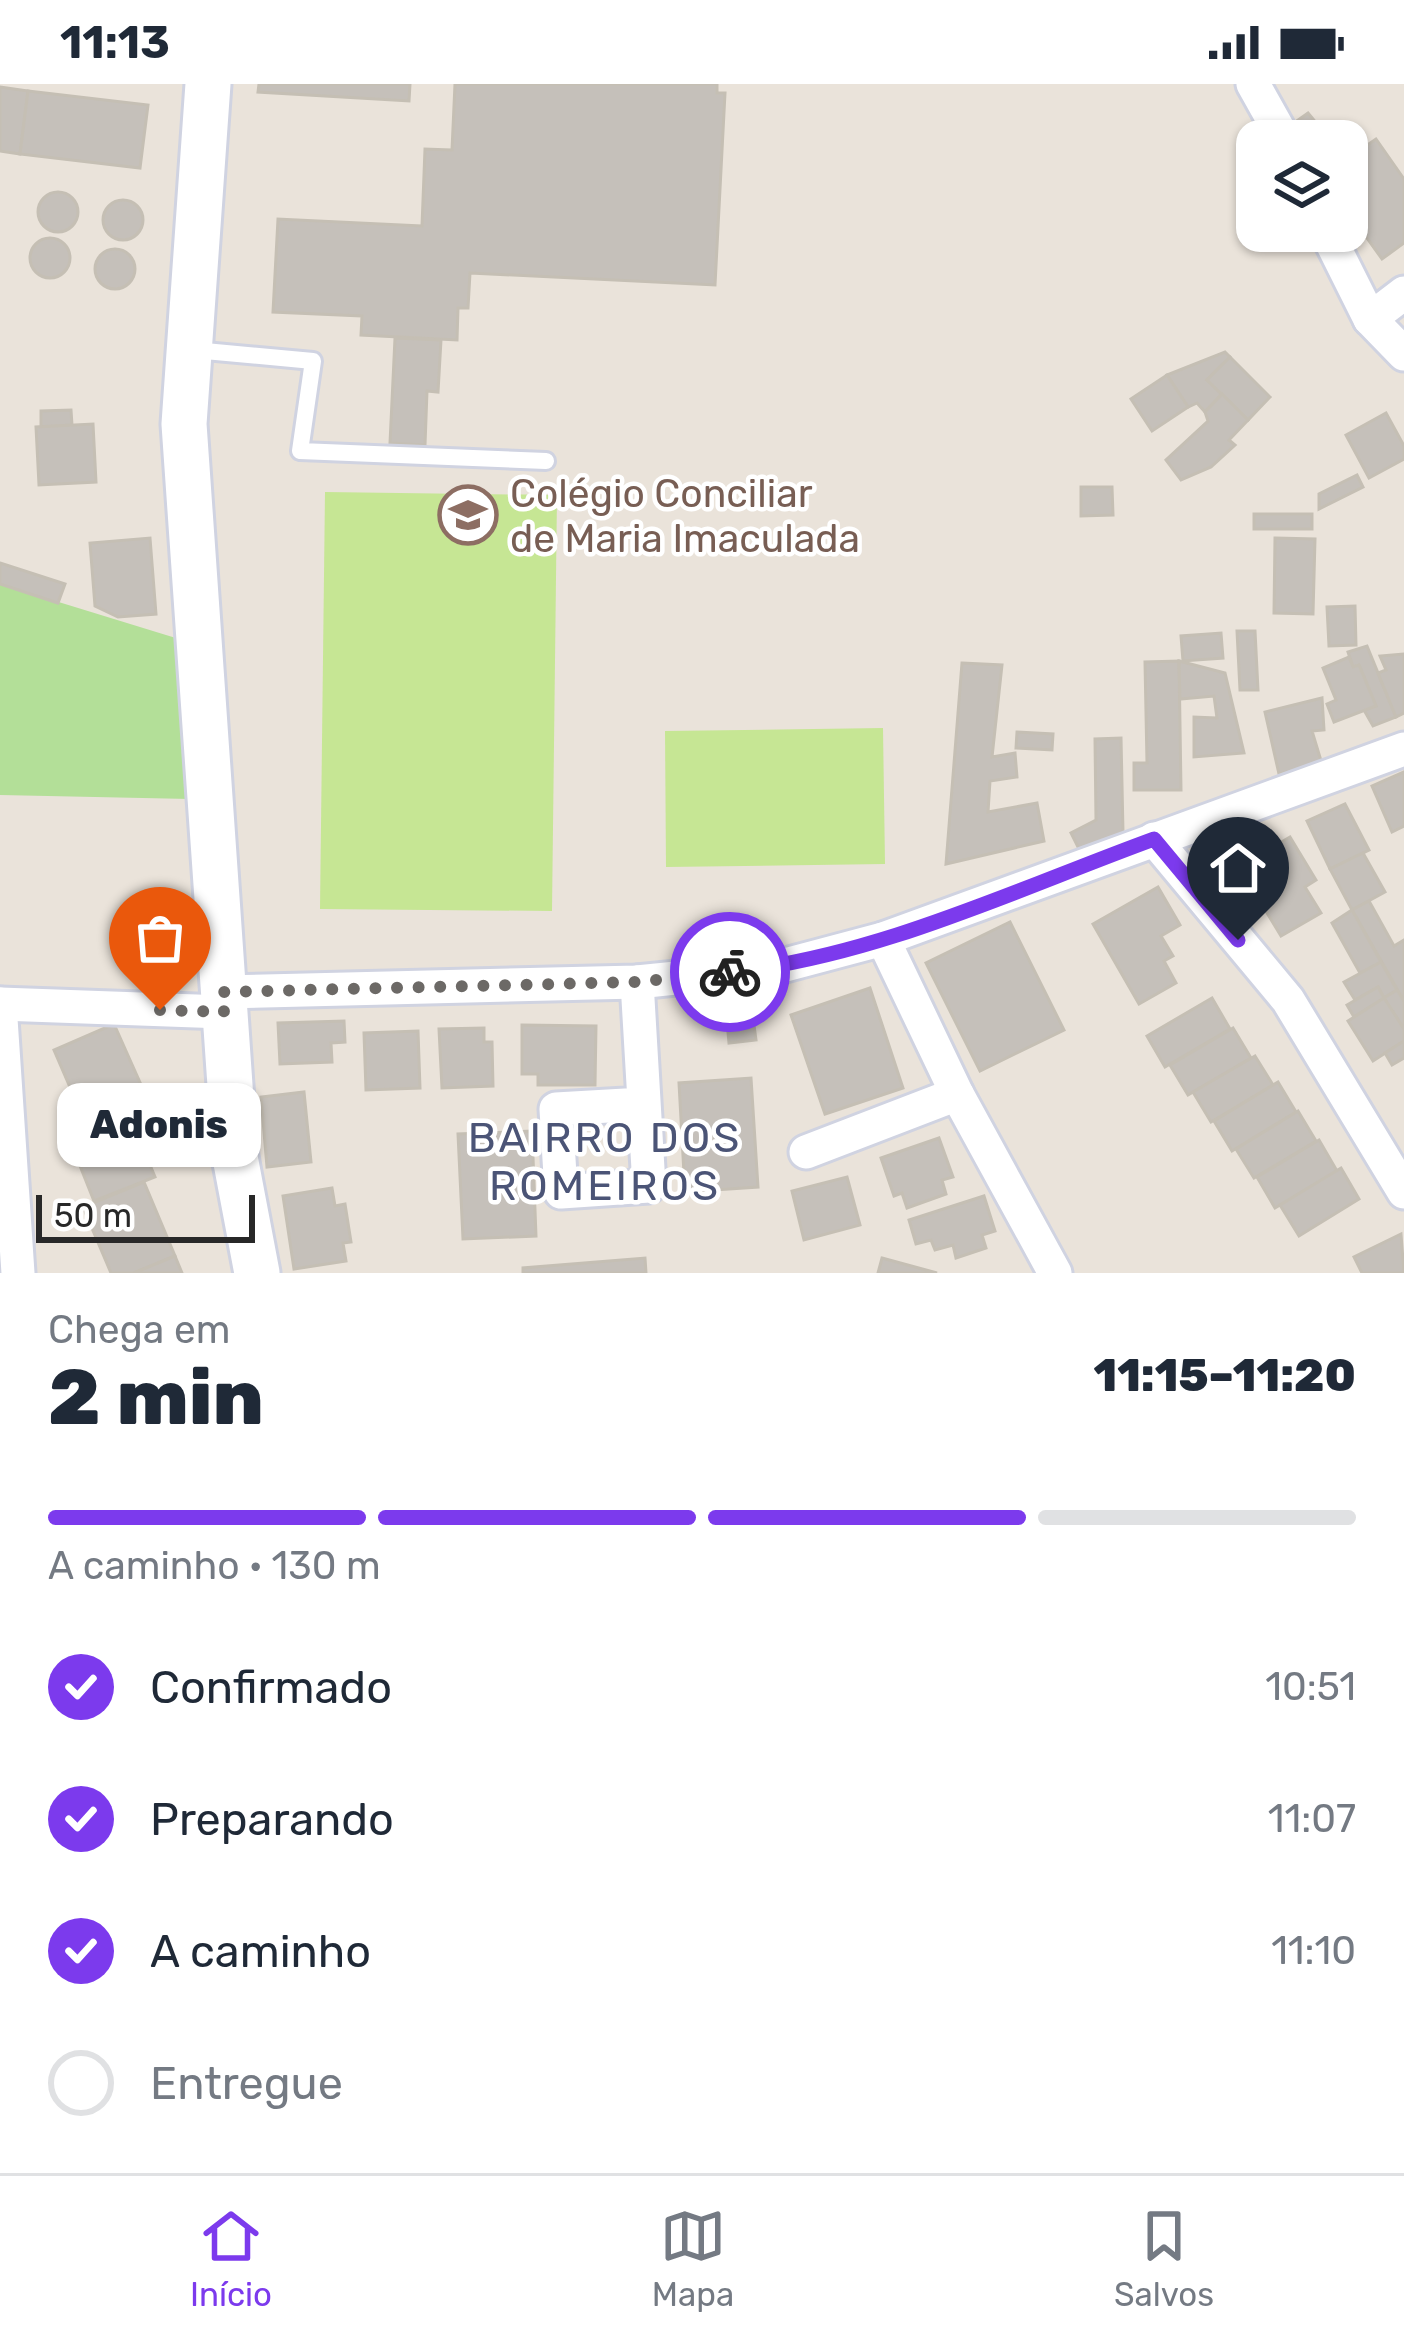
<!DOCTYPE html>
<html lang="pt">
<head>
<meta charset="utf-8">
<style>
  body { margin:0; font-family:Rubik,sans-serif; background:#f2f2f3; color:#1f2937; height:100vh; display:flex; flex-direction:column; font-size:45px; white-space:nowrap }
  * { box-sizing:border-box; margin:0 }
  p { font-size:39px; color:#747a83 }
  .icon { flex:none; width:66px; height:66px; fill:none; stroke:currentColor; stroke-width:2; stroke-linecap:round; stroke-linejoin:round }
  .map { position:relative; height:1189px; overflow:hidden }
  .details { display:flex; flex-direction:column; background:#fff; flex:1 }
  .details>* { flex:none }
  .tools { position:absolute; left:1236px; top:36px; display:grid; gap:24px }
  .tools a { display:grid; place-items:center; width:132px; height:132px; border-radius:24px; background:#fff; box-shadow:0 3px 9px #0004; font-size:60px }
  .scale { position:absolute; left:36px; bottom:30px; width:219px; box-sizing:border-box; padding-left:12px; border:6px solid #282828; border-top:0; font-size:33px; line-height:42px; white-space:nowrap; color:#282828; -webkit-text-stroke:9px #fff; paint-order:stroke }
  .pin { position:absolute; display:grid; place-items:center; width:102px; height:102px; color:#fff; margin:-123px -51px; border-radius:50% 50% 50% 0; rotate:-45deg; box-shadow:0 0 12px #0007 }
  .pin .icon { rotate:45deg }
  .courier { position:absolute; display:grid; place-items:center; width:120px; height:120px; margin:-60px; border:9px solid #7c3aed; border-radius:50%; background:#fff; color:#222; box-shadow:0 3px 15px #0007 }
  .bubble { position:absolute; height:84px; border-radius:24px; background:#fff; box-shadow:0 3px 9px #0004; font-size:39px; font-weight:800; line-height:84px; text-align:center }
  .overview em { font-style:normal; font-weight:800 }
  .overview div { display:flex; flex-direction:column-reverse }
  .overview { display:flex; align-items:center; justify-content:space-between; height:204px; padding:0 48px }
  h1 { font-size:78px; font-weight:800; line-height:90px }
  .bar { display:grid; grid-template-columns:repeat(4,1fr); gap:18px 12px; align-content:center; height:144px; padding:0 48px }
  .bar i { height:15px; border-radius:9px; background:#e0e1e3 }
  .bar .current { background:#7c3aed }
  .bar p { grid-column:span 4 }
  ol { padding:0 48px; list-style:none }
  li { display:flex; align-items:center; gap:36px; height:132px }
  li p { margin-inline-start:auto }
  li .icon { padding:12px; border-radius:50%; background:#7c3aed; color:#fff; stroke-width:4 }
  li:last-child { color:#747a83 }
  li i { width:66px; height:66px; border:6px solid #e0e1e3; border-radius:50% }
  .status { display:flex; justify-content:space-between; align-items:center; height:84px; padding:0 60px; background:#fff; direction:ltr }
  .status svg { height:33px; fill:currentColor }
  .tab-bar { display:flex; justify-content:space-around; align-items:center; height:168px; border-top:3px solid #e0e1e3; background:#fff; font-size:33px; color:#747a83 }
  .tab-bar a { display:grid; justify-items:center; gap:6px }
  .tab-bar .current { color:#7c3aed }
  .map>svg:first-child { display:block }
  .green { fill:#b3df98 }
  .pitch { fill:#c6e694 }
  .building { fill:#c5c0ba; stroke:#c5bfb4; stroke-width:3 }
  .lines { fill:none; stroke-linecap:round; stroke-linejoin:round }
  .service-casing { stroke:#d0d3e1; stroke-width:22 }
  .minor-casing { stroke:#d0d3e1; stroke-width:39 }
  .secondary-casing { stroke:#d0d3e1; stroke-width:51 }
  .service { stroke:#fff; stroke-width:16 }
  .minor { stroke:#fff; stroke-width:33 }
  .secondary { stroke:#fff; stroke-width:45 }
  .done { stroke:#6c6966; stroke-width:12; stroke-dasharray:0 21.6 }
  .route { stroke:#7c3aed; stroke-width:15 }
  .labels { text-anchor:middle; stroke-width:9; stroke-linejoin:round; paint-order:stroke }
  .education-label { font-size:39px; fill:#785e54; stroke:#fff; text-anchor:start }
  .neighbourhood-label { font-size:42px; letter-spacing:3px; fill:#4b5476; stroke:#fff }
</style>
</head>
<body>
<div class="status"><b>11:13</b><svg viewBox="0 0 49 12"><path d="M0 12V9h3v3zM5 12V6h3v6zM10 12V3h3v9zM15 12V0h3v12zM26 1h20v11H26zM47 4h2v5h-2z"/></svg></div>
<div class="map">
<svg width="1404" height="1189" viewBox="0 0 1404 1189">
  <rect width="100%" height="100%" fill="#eae3da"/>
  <path class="green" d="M0 500 179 555 190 715 0 711Z"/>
  <g class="pitch">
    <path d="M325 408 557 411 552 827 320 825Z"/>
    <path d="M883 644 885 780 666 783 665 647Z"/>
  </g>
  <g class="building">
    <path d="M259 0H410L409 17 258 8Z"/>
    <path d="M455 0H717V9H725L715 201 470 189 468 224H458L457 256 361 251 362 232 273 228 278 135 422 142 425 65 452 66Z"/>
    <path d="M0 3 28 7 20 70 0 67Z"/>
    <path d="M28 7 148 21 140 84 20 70Z"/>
    <path d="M1308 29 1327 52 1321 57H1305L1301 51 1306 47 1298 36Z"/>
    <path d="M1376 55 1404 95V159L1382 175 1347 126V75Z"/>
    <circle cx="58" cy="128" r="20"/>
    <circle cx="123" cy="136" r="20"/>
    <circle cx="50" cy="174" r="20"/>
    <circle cx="115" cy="185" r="20"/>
    <path d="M395 254 441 256 438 308 427 307 425 361 390 359Z"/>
    <path d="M1225 268 1230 273 1207 296 1222 310 1205 328 1197 319 1188 323 1167 291Z"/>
    <path d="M1230 273 1270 313 1248 336 1207 296Z"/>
    <path d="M1167 291 1188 323 1152 347 1131 315Z"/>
    <path d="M1222 310 1248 336 1229 356 1235 361 1211 383 1181 396 1166 376 1208 337 1205 328Z"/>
    <path d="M71 326 72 341 41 343V327Z"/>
    <path d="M1386 329 1404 362V375L1369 394 1346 351Z"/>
    <path d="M93 340 96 398 39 401 36 343Z"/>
    <path d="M1357 391 1363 403 1319 425V410Z"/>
    <path d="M1081 403H1112L1113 431 1081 432Z"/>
    <rect x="1254" y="430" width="58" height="15"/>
    <path d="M150 454 156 530 118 533 95 522 90 459Z"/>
    <path d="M1275 454 1315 455 1313 530 1274 529Z"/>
    <path d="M0 479 65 500 58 519 0 500Z"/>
    <path d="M1355 522 1356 561 1329 562 1327 523Z"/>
    <path d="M1237 547H1255L1258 606H1240Z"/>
    <path d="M1221 549 1223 574 1183 577 1181 552Z"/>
    <path d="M1367 562 1396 633 1373 642 1364 626 1376 622 1359 581 1353 583 1348 568Z"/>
    <path d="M1404 570V629L1396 633 1378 589 1386 586 1380 572Z"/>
    <path d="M1349 573 1353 583 1359 581 1376 622 1334 638 1327 620 1336 616 1323 584Z"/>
    <path d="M1179 577 1181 706H1134V679H1147L1145 578Z"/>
    <path d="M1179 577 1225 589 1244 669 1194 673V633L1217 634 1214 612 1180 615Z"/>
    <path d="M962 579 1002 581 992 673 1015 669 1017 693 990 697 988 728 1037 719 1044 757 946 780Z"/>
    <path d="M1322 614 1324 646 1312 647 1322 680 1279 690 1265 628Z"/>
    <path d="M1017 648 1053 650 1052 666 1016 664Z"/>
    <path d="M1121 654 1123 748 1081 769 1071 749 1096 736 1095 655Z"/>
    <path d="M1404 688V742L1392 748 1372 702Z"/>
    <path d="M1345 720 1369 766 1330 785 1307 737Z"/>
    <path d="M1290 753 1316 796 1305 803 1321 829 1281 852 1239 783Z"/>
    <path d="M1363 769 1385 808 1352 826 1330 785Z"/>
    <path d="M1158 803 1180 841 1161 852 1173 872 1164 877 1176 899 1139 920 1093 840Z"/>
    <path d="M1369 817 1394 862 1404 856V917L1352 826Z"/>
    <path d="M1352 826 1381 878 1360 889 1332 839Z"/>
    <path d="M1010 838 1064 946 980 987 926 879Z"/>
    <path d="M1381 878 1397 906 1384 914 1378 903 1355 916 1344 898Z"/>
    <path d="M1378 903 1384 914 1354 933 1347 921Z"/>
    <path d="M870 904 903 1004 825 1030 791 931Z"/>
    <path d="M1397 906 1404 917V945L1384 914Z"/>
    <path d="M1212 914 1230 945 1165 983 1147 952Z"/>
    <path d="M1384 914 1404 945V957L1373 977 1348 937Z"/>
    <path d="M753 934 756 956 729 959 727 937Z"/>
    <path d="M344 937 345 958 331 959 332 978 280 980 278 939Z"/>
    <path d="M114 940 146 1012 85 1038 54 966Z"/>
    <path d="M522 941 596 942 595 1001H538V990H522Z"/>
    <path d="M484 944V958H492L493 1002 442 1004 439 945Z"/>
    <path d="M1233 944 1251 974 1188 1011 1170 981Z"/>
    <path d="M418 947 420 1004 366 1006 364 949Z"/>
    <path d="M1404 957V974L1392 981 1385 969Z"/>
    <path d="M1255 972 1273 1001 1211 1038 1193 1008Z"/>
    <path d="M751 994 758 1103 685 1108 679 999Z"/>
    <path d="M1278 998 1296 1028 1232 1067 1214 1037Z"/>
    <path d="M304 1008 311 1078 267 1083 261 1013Z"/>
    <path d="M125 1021 155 1093 94 1117 65 1044Z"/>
    <path d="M1298 1027 1316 1057 1254 1094 1236 1065Z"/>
    <path d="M532 1047 536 1152 463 1155 458 1050Z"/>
    <path d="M939 1054 953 1093 942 1096 946 1110 907 1124 902 1109 894 1112 881 1074Z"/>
    <path d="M1319 1056 1337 1087 1275 1124 1257 1093Z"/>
    <path d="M1341 1084 1359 1115 1299 1152 1280 1121Z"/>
    <path d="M847 1093 860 1141 804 1156 792 1107Z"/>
    <path d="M144 1098 175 1172 134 1189H111L83 1123Z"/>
    <path d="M332 1104 335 1122 345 1120 351 1158 343 1159 346 1177 294 1185 283 1112Z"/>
    <path d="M984 1112 995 1147 982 1151 986 1164 956 1174 953 1161 935 1166 931 1156 916 1160 909 1136Z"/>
    <path d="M1401 1150 1404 1189H1362L1354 1173Z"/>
    <path d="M175 1172 182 1189H134Z"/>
    <path d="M645 1174 646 1189H523V1184Z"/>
    <path d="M882 1174 937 1189H878Z"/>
  </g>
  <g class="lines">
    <g class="service-casing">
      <path id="service" d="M194 266 313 277 300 367 546 377"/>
    </g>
    <g class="minor-casing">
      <g id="minor">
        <path d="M1253 0 1285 57"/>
        <path d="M1326 147 1370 235 1404 270"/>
        <path d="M1370 235 1404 209"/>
        <path d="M1154 755 1288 916 1404 1108"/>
        <path d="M883 855 957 1010 1055 1189"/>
        <path d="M637 898 649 1102 561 1108 556 1025 643 1020"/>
        <path d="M222 908 637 898 774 884 883 855 1404 665"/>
        <path d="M0 920 18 1189"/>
        <path d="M0 920 224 928"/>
        <path d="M806 1068 957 1010"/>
      </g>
    </g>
    <g class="secondary-casing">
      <path id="secondary" d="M208 0 184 340 235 1073 257 1189"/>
    </g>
    <use href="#service" class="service"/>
    <use href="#minor" class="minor"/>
    <use href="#secondary" class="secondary"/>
  </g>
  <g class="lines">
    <path class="done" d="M160 926 224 928 222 908 637 898 730 888"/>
    <path class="route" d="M730 888C876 873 1017 805 1154 755L1238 856"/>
  </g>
  <defs>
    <g id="school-ring" transform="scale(3)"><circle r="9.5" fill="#fff" stroke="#8d6e63" stroke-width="1.5"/><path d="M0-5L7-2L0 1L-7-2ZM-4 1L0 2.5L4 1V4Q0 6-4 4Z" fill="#8d6e63"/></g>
  </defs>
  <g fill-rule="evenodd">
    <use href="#school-ring" x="468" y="431"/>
  </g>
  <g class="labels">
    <g class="education-label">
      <text x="510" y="423">Colégio Conciliar<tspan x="510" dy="45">de Maria Imaculada</tspan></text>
    </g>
    <g class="neighbourhood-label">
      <text x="605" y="1068">BAIRRO DOS<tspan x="605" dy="48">ROMEIROS</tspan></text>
    </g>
  </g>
</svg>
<div class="tools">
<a><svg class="icon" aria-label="layers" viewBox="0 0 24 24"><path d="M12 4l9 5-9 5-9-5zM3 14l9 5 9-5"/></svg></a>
</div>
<div class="scale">50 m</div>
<div class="pin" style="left:160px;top:926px;background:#ea580c"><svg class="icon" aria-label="bag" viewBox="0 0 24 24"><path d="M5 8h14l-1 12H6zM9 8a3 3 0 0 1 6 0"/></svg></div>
<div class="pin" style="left:1238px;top:856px;background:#1f2937"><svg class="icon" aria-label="home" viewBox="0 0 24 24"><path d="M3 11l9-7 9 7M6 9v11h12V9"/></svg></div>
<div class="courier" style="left:730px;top:888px"><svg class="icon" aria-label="bike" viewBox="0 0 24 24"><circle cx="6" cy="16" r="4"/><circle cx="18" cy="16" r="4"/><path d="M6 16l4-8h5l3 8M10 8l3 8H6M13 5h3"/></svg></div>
<div class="bubble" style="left:57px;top:999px;width:204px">Adonis</div>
</div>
<section class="details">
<div class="overview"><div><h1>2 min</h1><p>Chega em</p></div><em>11:15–11:20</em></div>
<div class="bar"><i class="current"></i><i class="current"></i><i class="current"></i><i></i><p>A caminho · 130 m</p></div>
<ol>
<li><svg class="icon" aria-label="check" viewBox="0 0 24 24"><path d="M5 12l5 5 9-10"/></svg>Confirmado<p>10:51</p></li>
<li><svg class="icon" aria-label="check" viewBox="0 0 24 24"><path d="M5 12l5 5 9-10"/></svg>Preparando<p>11:07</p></li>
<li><svg class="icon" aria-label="check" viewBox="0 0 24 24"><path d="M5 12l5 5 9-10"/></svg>A caminho<p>11:10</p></li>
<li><i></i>Entregue</li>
</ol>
</section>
<nav class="tab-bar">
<a class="current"><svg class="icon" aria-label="home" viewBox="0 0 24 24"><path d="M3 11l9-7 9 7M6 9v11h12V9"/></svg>Início</a>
<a><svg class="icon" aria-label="map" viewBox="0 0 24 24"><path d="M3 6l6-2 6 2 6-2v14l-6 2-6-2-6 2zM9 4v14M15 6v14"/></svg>Mapa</a>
<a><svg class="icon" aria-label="saved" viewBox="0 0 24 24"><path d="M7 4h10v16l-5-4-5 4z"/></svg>Salvos</a>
</nav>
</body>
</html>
